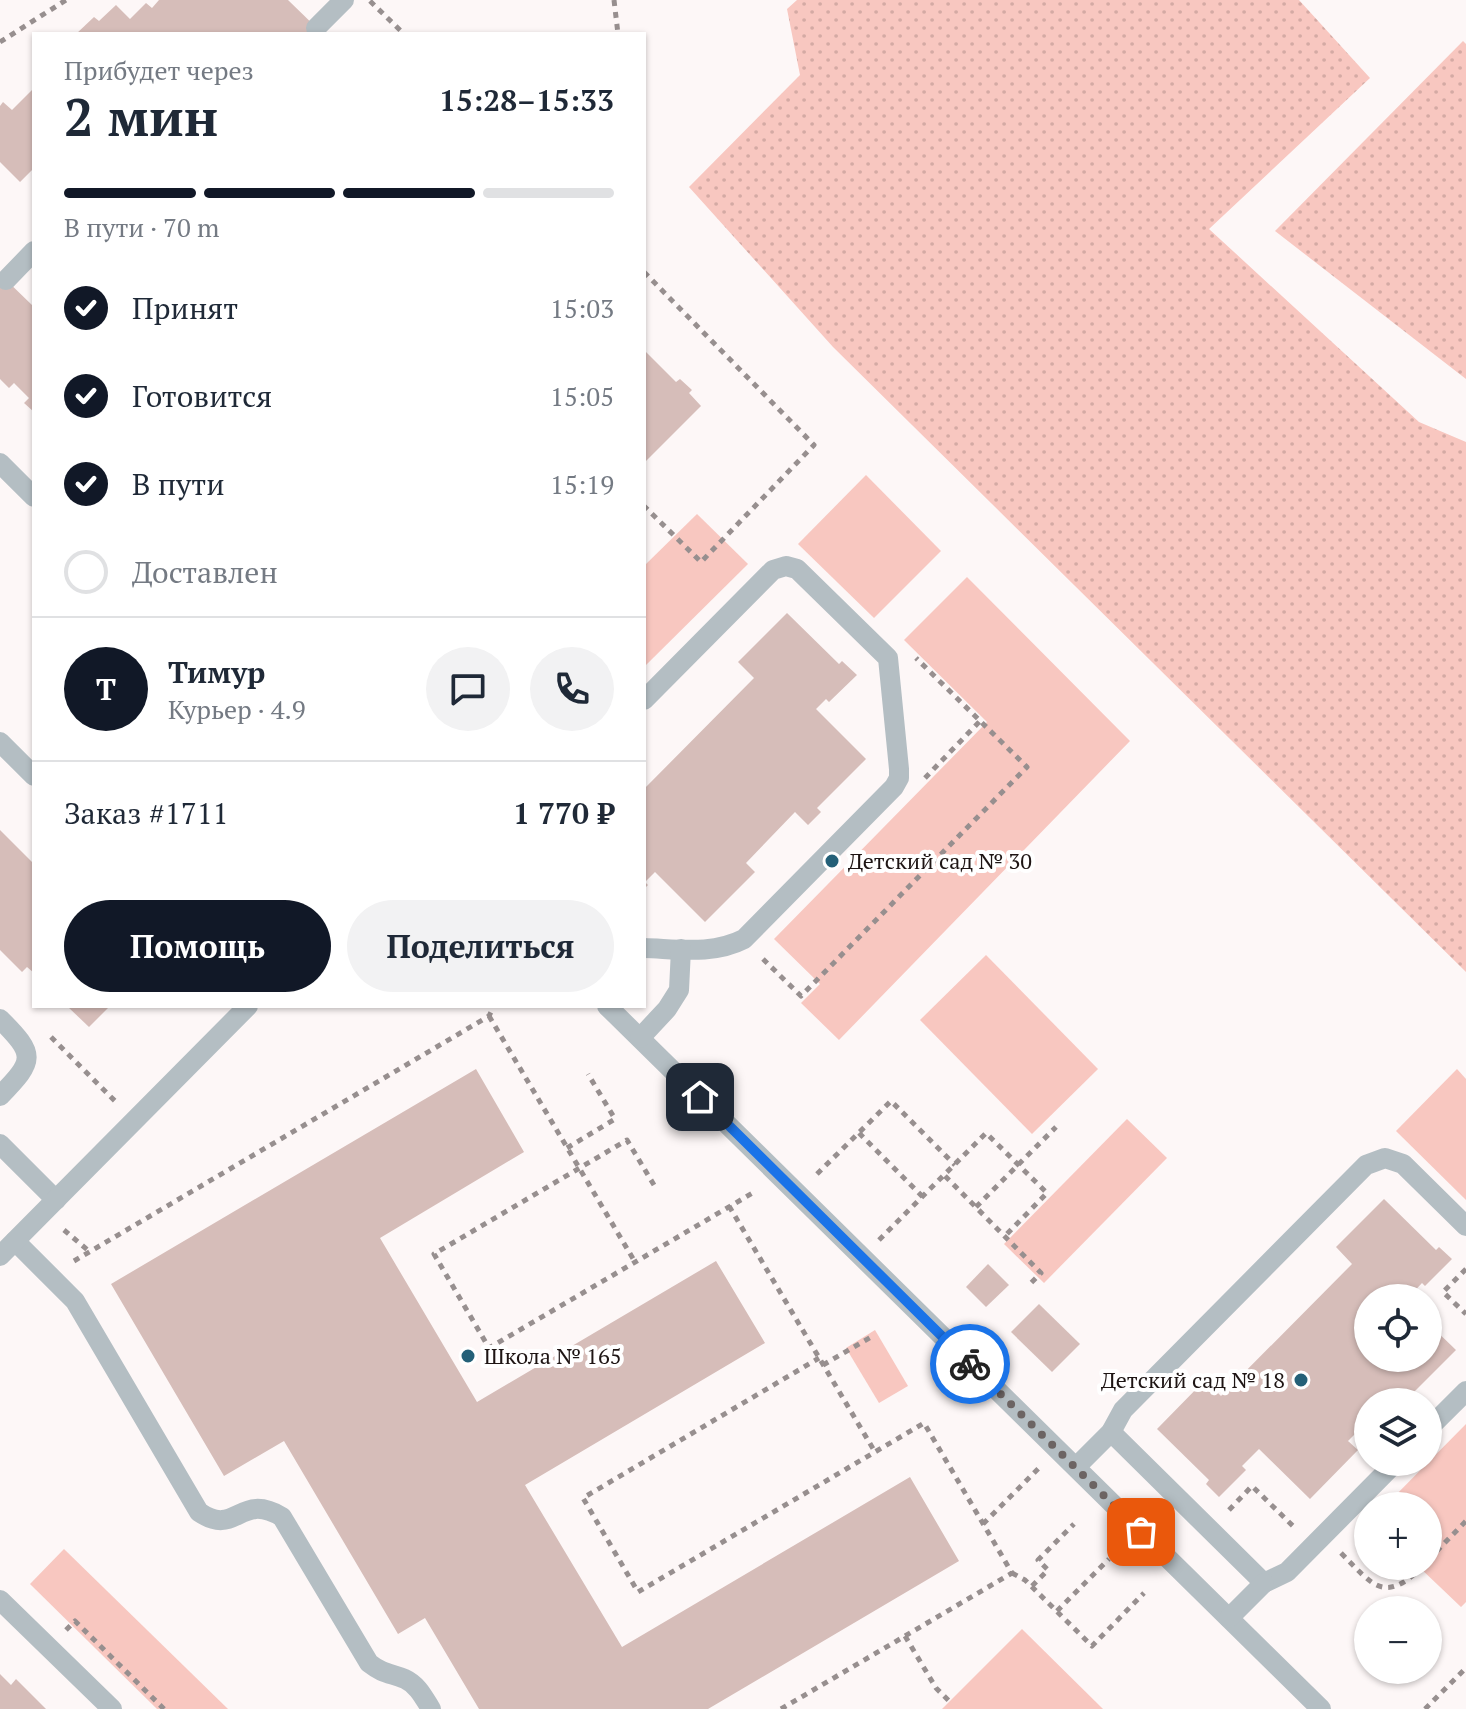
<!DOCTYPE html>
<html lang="ru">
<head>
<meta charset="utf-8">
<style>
  body { margin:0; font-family:"PT Serif",serif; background:#f2f2f3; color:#1f2937; height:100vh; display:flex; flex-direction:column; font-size:30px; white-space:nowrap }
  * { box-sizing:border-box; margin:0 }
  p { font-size:26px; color:#747a83 }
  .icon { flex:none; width:44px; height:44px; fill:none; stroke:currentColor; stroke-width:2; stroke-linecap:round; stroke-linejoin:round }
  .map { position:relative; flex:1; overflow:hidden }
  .sheet { position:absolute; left:32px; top:32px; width:614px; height:976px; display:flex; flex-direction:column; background:#fff; border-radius:0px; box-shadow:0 2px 6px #0004 }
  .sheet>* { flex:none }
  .tools { position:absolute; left:1354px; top:1284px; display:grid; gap:16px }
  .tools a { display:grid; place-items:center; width:88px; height:88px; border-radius:50%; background:#fff; box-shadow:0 2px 6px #0004; font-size:40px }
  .pin { position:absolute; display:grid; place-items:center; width:68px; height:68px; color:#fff; margin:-34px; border-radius:16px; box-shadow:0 4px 12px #0006 }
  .courier { position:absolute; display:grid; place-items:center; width:80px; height:80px; margin:-40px; border:6px solid #1a73e8; border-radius:50%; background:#fff; color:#222; box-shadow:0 2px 10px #0007 }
  .summary em { font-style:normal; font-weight:800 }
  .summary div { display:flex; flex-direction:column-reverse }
  .summary { display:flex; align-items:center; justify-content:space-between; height:136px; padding:0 32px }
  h1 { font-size:52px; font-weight:800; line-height:60px }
  .bar { display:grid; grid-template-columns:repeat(4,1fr); gap:12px 8px; align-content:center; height:96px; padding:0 32px }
  .bar i { height:10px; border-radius:6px; background:#e0e1e3 }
  .bar .on { background:#111827 }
  .bar p { grid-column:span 4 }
  .line { display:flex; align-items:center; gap:20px; padding:0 32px; border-top:2px solid #e0e1e3 }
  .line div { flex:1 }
  .round { display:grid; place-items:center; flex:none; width:84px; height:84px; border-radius:42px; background:#f2f2f3 }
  ol { padding:0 32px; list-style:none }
  li { display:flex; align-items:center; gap:24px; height:88px }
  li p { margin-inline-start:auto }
  li .icon { padding:8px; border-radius:50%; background:#111827; color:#fff; stroke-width:4 }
  li:last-child { color:#747a83 }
  li i { width:44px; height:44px; border:4px solid #e0e1e3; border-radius:50% }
  .button { display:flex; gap:16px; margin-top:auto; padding:16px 32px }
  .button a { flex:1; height:92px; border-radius:48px; background:#111827; color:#fff; font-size:32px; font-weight:800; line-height:92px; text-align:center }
  .button a+a { background:#f2f2f3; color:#1f2937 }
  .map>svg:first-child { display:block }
  .grass { fill:url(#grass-dots) }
  .green { fill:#f8c7c0 }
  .building { fill:#d6bdb9 }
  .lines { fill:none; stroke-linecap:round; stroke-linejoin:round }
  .path { stroke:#978f8f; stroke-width:5; stroke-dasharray:6 6; stroke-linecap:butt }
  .service { stroke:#b4bec3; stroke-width:20 }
  .done { stroke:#6c6463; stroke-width:8; stroke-dasharray:0 14.4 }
  .route { stroke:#1a73e8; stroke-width:10 }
  .poi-dot { fill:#246078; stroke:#fff; stroke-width:3 }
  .labels { text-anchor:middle; stroke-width:8; stroke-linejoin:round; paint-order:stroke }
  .poi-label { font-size:22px; fill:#1e1514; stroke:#fff; text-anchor:start }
</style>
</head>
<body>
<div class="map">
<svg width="1466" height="1709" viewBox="0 0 1466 1709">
  <defs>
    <pattern id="grass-dots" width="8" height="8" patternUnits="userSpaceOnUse" patternTransform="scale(2)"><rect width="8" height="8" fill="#f8c7c0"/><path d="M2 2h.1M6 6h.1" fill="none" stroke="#d4aaa4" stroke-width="1.8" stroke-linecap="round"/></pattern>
  </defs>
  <rect width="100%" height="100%" fill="#fdf7f7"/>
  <g class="grass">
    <path d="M797 0H1299L1370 78 1209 229 1419 422 1466 442V972L833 347 689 187 800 75 787 9Z"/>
    <path d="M1463 41 1466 44V379L1275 231Z"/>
  </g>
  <g class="green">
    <path d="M866 475 941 551 874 618 798 544Z"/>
    <path d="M697 514 748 564 644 667V566Z"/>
    <path d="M967 577 1130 741 839 1040 801 1003 820 984 774 939 987 722 904 640Z"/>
    <path d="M986 955 1098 1069 1032 1134 920 1020Z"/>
    <path d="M1457 1069 1466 1079V1200L1396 1131Z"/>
    <path d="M1127 1119 1167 1158 1044 1283 1004 1244Z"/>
    <path d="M875 1330 908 1386 879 1403 846 1348Z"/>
    <path d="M1466 1424V1602L1461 1607 1418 1566H1428V1506H1385Z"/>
    <path d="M64 1549 228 1709H157L30 1584Z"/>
    <path d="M1022 1629 1103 1709H942Z"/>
  </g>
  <g class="building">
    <path d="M159 0H288L323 34H76L94 17 99 21 116 5 130 19 146 3 152 8Z"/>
    <path d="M34 88V168L20 182 0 162V106L3 102 12 110Z"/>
    <path d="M0 274 34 307V412L24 403 29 398 14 383 9 388 0 379Z"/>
    <path d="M644 350 676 382 680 379 692 390 689 393 701 406 645 462Z"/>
    <path d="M787 613 839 664 842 661 857 675 829 702 826 699 816 709 866 759 817 808 821 812 808 825 795 812 746 863 755 872 705 922 655 872 645 882 648 885 644 889V789L754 678 738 662Z"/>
    <path d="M0 830 34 864V973L27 967 22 972 0 950Z"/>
    <path d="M67 1006H110L89 1027Z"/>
    <path d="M476 1069 524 1152 380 1238 477 1402 716 1261 765 1343 525 1485 622 1647 910 1477 959 1561 708 1709H479L425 1618 398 1634 284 1441 224 1476 111 1284Z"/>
    <path d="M1384 1199 1436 1250 1439 1247 1452 1259 1425 1286 1422 1283 1408 1298H1368V1358H1428V1323L1456 1350 1408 1398 1412 1402H1368V1421L1348 1441 1358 1450 1310 1499 1259 1449 1242 1466 1246 1470 1219 1497 1206 1484 1209 1480 1157 1429 1205 1380 1221 1396 1352 1264 1336 1247Z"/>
    <path d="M988 1264 1009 1285 986 1307 966 1287Z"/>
    <path d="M1039 1304 1080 1344 1052 1372 1011 1332Z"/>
    <path d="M0 1674 11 1685 16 1679 46 1709H0Z"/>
  </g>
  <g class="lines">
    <g class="path">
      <path d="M614 0 618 34"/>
      <path d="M370 1 404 34"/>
      <path d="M0 42 66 0"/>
      <path d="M644 272 814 445 701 562 644 506"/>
      <path d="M925 778 980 721"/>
      <path d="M763 959 801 996 1027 767 916 658"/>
      <path d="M489 1016 635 1262"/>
      <path d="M51 1037 115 1101"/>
      <path d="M859 1133 923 1197"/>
      <path d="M567 1148 615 1119 588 1074"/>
      <path d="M817 1174 891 1101 955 1165"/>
      <path d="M945 1176 1041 1273 1028 1286"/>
      <path d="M654 1185 627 1140 434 1254 489 1348 756 1191"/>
      <path d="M729 1206 875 1452"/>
      <path d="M976 1207 1056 1127"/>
      <path d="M64 1230 90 1252"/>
      <path d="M879 1240 986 1133 1047 1193 1005 1236"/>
      <path d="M74 1261 489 1016 494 1006"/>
      <path d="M1466 1269 1443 1292 1466 1314"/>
      <path d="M823 1365 871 1337"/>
      <path d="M1229 1510 1252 1486 1295 1528"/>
      <path d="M983 1524 1039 1468"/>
      <path d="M1341 1553C1373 1585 1384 1605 1423 1566"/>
      <path d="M1428 1560 1466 1521"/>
      <path d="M1012 1573 1025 1580 1092 1646 1144 1593"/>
      <path d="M1032 1586 1048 1570 1038 1560 1074 1524"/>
      <path d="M1057 1611 1109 1559"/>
      <path d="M66 1630 75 1621 164 1709"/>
      <path d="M905 1636 936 1688 950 1702"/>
      <path d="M781 1709 1012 1573 924 1423 638 1592 583 1498 819 1358"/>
      <path d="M1425 1709 1466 1668"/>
    </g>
    <g class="service">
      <path d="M316 28 344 0"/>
      <path d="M6 280 34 251"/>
      <path d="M0 463 34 497"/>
      <path d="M644 700 773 570 786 566 797 569 888 658 899 769V778L894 787 744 939C713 955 678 949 644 948"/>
      <path d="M0 742 34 776"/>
      <path d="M607 1006 1321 1709"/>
      <path d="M0 1019C36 1055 35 1060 0 1096"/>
      <path d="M640 1038 667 1009 679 990 681 949"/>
      <path d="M0 1144 56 1200"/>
      <path d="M15 1241 75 1301 199 1512C237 1538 239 1491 282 1517L369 1663C383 1674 390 1673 405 1679 418 1685 424 1698 431 1709"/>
      <path d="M0 1256 248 1006"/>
      <path d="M1428 1429 1466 1391"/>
      <path d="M1111 1432 1264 1583 1287 1572 1396 1462"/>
      <path d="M1076 1467 1111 1432 1123 1410 1366 1165 1385 1158 1403 1164 1466 1226"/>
      <path d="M0 1600 112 1709"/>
      <path d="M1229 1618 1264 1583"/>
    </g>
  </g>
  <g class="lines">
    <path class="done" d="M970 1364 1141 1532"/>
    <path class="route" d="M700 1097 970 1364"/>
  </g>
  <g class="poi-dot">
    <circle cx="832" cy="861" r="8"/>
    <circle cx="468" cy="1356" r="8"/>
    <circle cx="1301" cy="1380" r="8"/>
  </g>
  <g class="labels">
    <g class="poi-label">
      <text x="848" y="869">Детский сад № 30</text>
      <text x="484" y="1364">Школа № 165</text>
      <text x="1285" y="1388" text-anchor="end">Детский сад № 18</text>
    </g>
  </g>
</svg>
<div class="tools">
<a><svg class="icon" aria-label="locate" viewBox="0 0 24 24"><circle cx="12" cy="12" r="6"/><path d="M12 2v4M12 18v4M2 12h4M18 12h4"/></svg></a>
<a><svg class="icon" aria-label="layers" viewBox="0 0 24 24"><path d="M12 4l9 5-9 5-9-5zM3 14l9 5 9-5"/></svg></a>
<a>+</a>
<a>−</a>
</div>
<div class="pin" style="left:1141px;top:1532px;background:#ea580c"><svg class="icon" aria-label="bag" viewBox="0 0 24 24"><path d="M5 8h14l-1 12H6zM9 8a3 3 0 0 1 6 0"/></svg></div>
<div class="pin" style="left:700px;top:1097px;background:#1f2937"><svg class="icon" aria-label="home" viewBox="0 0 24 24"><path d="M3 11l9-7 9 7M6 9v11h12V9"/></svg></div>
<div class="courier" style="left:970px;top:1364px"><svg class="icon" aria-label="bike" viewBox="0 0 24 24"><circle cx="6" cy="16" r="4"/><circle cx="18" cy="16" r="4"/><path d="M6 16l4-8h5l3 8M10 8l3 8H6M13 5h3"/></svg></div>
<section class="sheet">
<div class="summary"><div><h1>2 мин</h1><p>Прибудет через</p></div><em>15:28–15:33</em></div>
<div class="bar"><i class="on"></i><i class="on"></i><i class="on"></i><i></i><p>В пути · 70 m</p></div>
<ol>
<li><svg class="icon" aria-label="check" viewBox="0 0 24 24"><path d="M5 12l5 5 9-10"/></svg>Принят<p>15:03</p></li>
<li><svg class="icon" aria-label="check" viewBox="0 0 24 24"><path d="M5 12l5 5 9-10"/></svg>Готовится<p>15:05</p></li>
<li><svg class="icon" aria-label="check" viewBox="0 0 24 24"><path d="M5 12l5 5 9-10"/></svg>В пути<p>15:19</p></li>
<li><i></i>Доставлен</li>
</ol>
<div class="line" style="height:144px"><b class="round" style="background:#111827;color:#fff">Т</b><div><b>Тимур</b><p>Курьер · 4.9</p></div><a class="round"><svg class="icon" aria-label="chat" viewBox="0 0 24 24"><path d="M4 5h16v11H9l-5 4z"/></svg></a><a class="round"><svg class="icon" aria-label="phone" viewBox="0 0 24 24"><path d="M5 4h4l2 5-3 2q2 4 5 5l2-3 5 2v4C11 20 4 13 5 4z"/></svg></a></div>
<div class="line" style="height:104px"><div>Заказ #1711</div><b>1 770 ₽</b></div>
<div class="button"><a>Помощь</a><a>Поделиться</a></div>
</section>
</div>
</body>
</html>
